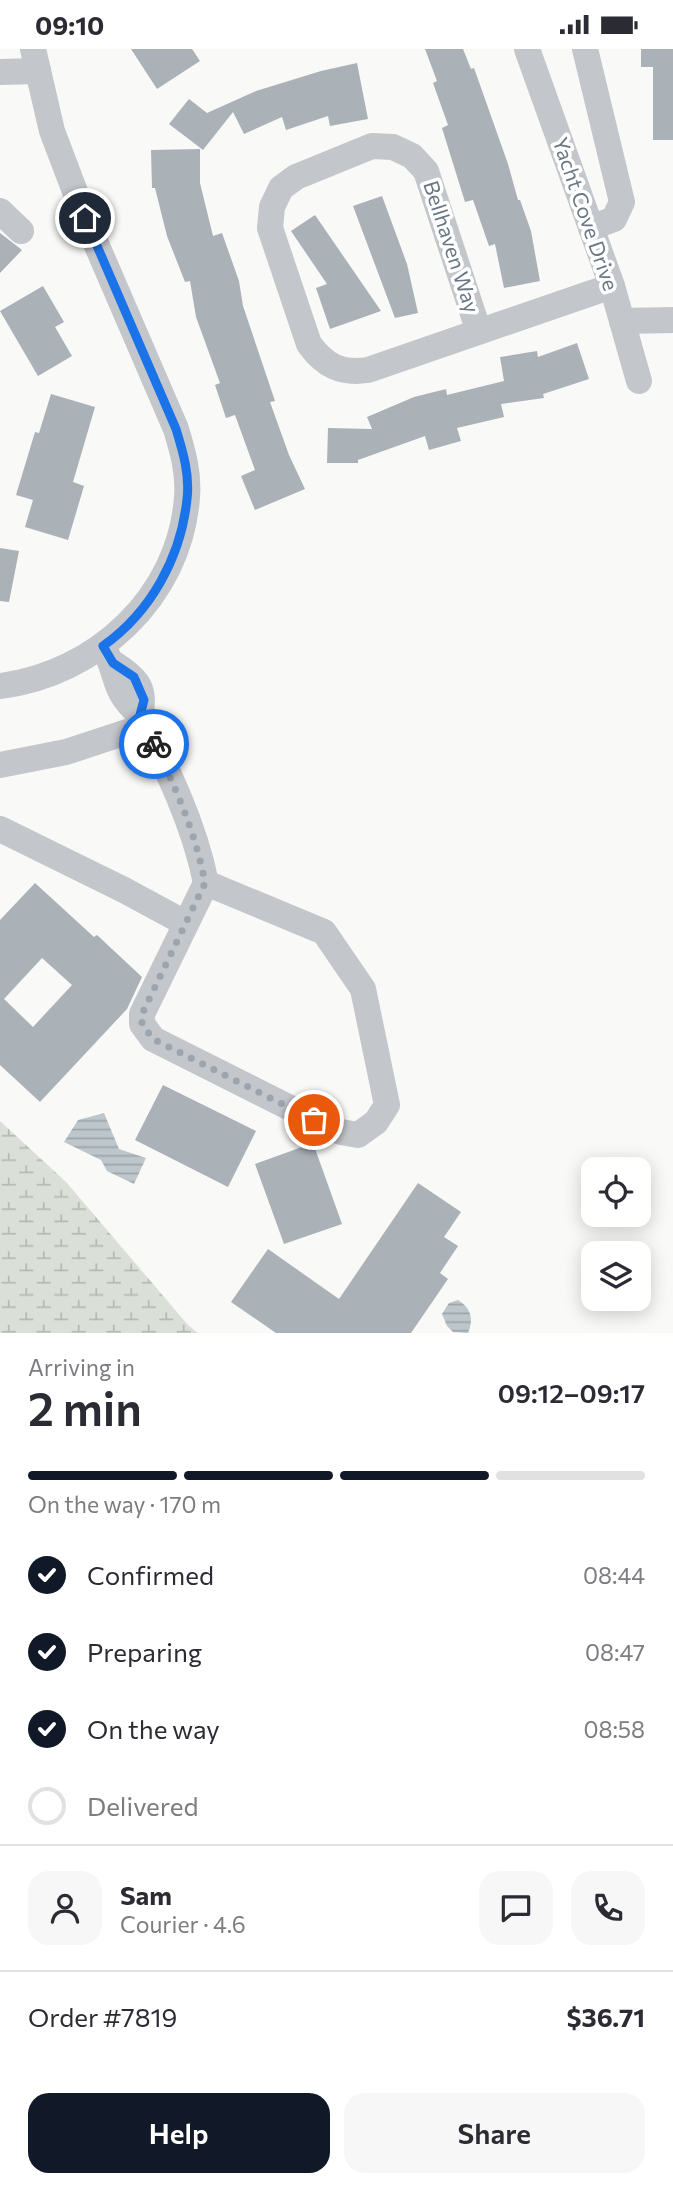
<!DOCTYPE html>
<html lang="en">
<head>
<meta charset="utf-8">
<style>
  body { margin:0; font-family:Commissioner,sans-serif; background:#f7f7f7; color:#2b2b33; height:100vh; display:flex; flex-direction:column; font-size:26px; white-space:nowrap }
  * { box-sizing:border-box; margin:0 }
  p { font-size:23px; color:#7c7c81 }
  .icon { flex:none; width:38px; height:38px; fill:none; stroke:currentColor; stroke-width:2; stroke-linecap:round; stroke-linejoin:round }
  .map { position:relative; height:1284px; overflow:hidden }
  .details { display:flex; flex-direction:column; background:#fff; flex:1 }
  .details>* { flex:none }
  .buttons { position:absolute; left:581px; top:1108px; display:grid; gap:14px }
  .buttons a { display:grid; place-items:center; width:70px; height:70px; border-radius:14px; background:#fff; box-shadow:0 4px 18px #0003; font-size:35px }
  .pin { position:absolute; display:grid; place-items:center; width:60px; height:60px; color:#fff; margin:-30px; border:4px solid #fff; border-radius:50%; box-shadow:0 2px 7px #0007 }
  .courier { position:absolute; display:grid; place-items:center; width:70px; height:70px; margin:-35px; border:5px solid #1a73e8; border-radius:50%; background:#fff; color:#222; box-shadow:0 2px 9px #0007 }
  .head em { font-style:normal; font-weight:600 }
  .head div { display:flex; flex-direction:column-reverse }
  .head { display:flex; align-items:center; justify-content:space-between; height:119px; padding:0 28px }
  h1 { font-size:46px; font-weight:600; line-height:52px }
  .bar { display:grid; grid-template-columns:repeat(4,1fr); gap:10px 7px; align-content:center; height:84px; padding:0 28px }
  .bar i { height:9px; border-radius:5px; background:#e1e1e2 }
  .bar .on { background:#111827 }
  .bar p { grid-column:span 4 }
  .line { display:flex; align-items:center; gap:18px; padding:0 28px; border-top:2px solid #e1e1e2 }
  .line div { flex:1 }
  .round { display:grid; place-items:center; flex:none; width:74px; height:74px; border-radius:21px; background:#f7f7f7 }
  ol { padding:0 28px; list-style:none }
  li { display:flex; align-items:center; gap:21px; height:77px }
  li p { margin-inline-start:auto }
  li .icon { padding:7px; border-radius:50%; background:#111827; color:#fff; stroke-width:4 }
  li:last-child { color:#7c7c81 }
  li i { width:38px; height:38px; border:4px solid #e1e1e2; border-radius:50% }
  .action { display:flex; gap:14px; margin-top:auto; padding:14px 28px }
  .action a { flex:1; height:80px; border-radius:21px; background:#111827; color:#fff; font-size:28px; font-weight:600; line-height:80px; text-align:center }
  .action a+a { background:#f7f7f7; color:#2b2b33 }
  .status { display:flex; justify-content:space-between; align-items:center; height:49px; padding:0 35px; background:#fff; direction:ltr }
  .status svg { height:19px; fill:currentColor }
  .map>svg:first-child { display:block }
  .wetland { fill:url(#wetland-marsh) }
  .water { fill:url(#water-rules) }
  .building { fill:#aab1b7; fill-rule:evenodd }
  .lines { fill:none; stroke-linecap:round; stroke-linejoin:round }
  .minor { stroke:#c3c6ca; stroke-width:26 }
  .done { stroke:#9ca5ad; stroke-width:7; stroke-dasharray:0 12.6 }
  .route { stroke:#1a73e8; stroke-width:9 }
  .labels { text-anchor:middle; stroke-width:7; stroke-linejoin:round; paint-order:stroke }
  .street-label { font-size:21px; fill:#6a7885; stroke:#fff }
</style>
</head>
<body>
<div class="status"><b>09:10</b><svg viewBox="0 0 49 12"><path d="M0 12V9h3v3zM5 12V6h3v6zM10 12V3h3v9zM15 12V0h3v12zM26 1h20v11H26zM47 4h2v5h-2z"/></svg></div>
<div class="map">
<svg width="673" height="1284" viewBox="0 0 673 1284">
  <defs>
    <pattern id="wetland-marsh" width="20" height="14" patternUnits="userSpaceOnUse" patternTransform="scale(1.75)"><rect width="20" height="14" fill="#dadfd8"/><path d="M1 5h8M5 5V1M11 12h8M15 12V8" fill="none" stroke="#b5bab5"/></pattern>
    <pattern id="water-rules" width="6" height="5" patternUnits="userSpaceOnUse" patternTransform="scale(1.75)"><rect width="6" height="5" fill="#bdc6cb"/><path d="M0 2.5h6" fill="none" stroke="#9ea6aa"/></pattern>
  </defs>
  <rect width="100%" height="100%" fill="#f9f9f7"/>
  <path class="wetland" d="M0 1072 66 1133 188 1276 198 1284H0Z"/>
  <g class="water">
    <path d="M104 1064 119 1100 146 1109 134 1135 107 1122 101 1111 64 1093 78 1071Z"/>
    <path d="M458 1251C471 1259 474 1270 468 1284L453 1283 447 1277 442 1265 449 1254Z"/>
  </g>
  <g class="building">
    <path d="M131 0H192L200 12 157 40Z"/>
    <path d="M425 0H463L471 20 474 19 508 115 518 151H520L531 182 540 232 504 239 495 195 489 197 473 151 465 153 442 79 448 76 433 34 437 32Z"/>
    <path d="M641 0H673V91H653V18H641Z"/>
    <path d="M357 14 368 70 330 77 328 67 286 81 282 68 244 85 233 63 203 101 169 75 189 50 207 64 256 42 321 22Z"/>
    <path d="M200 100V134L213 187 222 184 239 232 243 257 275 352 270 353 289 406 305 440 255 461 241 427 255 421 235 366 226 369 215 336 220 334 196 268 190 232 185 233 167 187 155 139H152L151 101Z"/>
    <path d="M382 147 407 215 418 264 395 269 353 157Z"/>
    <path d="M315 166 381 262 330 280 316 239 327 235 291 182Z"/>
    <path d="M0 184 22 201 0 224Z"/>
    <path d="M43 237 64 273 55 278 72 307 38 327 0 262Z"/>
    <path d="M577 294 589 330 543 345 544 349 501 355 504 368 457 379 461 392 429 401 425 387 358 411V414H327L328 379 372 380 367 368 414 348 446 340 447 346 504 332 500 308 537 302 538 308Z"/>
    <path d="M51 345 95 358 73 433 84 437 68 491 25 478 33 451 16 446 35 383 39 384Z"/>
    <path d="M0 499 19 502 9 553 0 552Z"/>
    <path d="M35 834 94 888 97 886 142 928 127 960 40 1053 0 1016V871ZM42 909 72 936 33 978 4 950Z"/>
    <path d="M163 1036 256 1082 228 1138 135 1091Z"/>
    <path d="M313 1094 342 1175 284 1195 255 1115Z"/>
    <path d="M418 1134 461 1163 444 1188 458 1197 440 1224 448 1230 411 1284H276L231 1253 268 1200 339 1250Z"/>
  </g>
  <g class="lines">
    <g class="minor">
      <path d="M527 0 612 237 639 332"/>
      <path d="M585 0 622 153 614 170 591 179"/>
      <path d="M0 23 38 22"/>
      <path d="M0 162 21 182"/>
      <path d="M622 272 673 271"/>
      <path d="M479 283 426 122 412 107 393 98 372 97 296 128 281 139 272 158 270 179 309 295C325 317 341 325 368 321L612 237"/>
      <path d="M103 597C119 626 111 641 140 666 147 638 135 628 113 614"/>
      <path d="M0 637C96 625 180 548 187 448 189 425 183 403 176 380L85 169 52 82 33 0"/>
      <path d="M140 666C167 720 194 774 206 834L142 965V975L153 990 320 1074 341 1083 358 1086 376 1073 387 1056 363 940 324 883 206 834"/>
      <path d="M0 716 66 703 145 677"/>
      <path d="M0 780 124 841 185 874"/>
    </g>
  </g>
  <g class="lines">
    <path class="done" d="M154 695C176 739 196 785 205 834L142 965V975L153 990 314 1071"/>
    <path class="route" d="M85 169 176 380C183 403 190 426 187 450 181 508 151 563 103 597L113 614 134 628 144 651 140 666 154 695"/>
  </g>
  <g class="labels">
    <g class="street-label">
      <text transform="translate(585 165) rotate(71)" y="7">Yacht Cove Drive</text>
      <text transform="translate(451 198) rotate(72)" y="7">Bellhaven Way</text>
    </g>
  </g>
</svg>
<div class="buttons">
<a><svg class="icon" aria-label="locate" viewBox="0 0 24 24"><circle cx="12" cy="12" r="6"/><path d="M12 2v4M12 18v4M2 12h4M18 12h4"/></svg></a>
<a><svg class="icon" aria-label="layers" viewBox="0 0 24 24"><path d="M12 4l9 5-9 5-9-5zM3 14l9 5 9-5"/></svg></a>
</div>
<div class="pin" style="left:314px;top:1071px;background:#ea580c"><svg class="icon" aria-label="bag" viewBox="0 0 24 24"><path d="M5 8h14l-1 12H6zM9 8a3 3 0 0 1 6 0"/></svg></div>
<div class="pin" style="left:85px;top:169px;background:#1f2937"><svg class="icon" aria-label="home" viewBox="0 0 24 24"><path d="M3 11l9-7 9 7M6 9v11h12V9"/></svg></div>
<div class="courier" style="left:154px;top:695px"><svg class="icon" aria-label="bike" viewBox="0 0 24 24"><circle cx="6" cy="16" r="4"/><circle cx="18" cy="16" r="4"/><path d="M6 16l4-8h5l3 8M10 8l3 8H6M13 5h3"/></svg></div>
</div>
<section class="details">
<div class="head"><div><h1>2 min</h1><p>Arriving in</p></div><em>09:12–09:17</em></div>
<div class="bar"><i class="on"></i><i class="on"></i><i class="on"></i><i></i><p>On the way · 170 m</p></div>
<ol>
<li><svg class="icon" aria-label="check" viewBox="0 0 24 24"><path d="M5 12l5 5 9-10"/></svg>Confirmed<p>08:44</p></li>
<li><svg class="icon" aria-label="check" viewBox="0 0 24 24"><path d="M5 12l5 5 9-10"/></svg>Preparing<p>08:47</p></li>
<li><svg class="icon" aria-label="check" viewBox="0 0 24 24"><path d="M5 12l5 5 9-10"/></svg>On the way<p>08:58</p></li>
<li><i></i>Delivered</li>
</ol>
<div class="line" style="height:126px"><a class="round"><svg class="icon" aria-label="person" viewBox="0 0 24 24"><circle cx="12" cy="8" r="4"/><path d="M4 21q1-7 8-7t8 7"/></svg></a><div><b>Sam</b><p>Courier · 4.6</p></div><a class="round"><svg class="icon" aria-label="chat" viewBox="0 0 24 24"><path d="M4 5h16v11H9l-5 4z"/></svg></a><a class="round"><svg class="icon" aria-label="phone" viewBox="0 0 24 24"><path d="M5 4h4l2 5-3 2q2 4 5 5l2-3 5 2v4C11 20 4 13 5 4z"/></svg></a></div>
<div class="line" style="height:91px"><div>Order #7819</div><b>$36.71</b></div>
<div class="action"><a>Help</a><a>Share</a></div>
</section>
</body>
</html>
